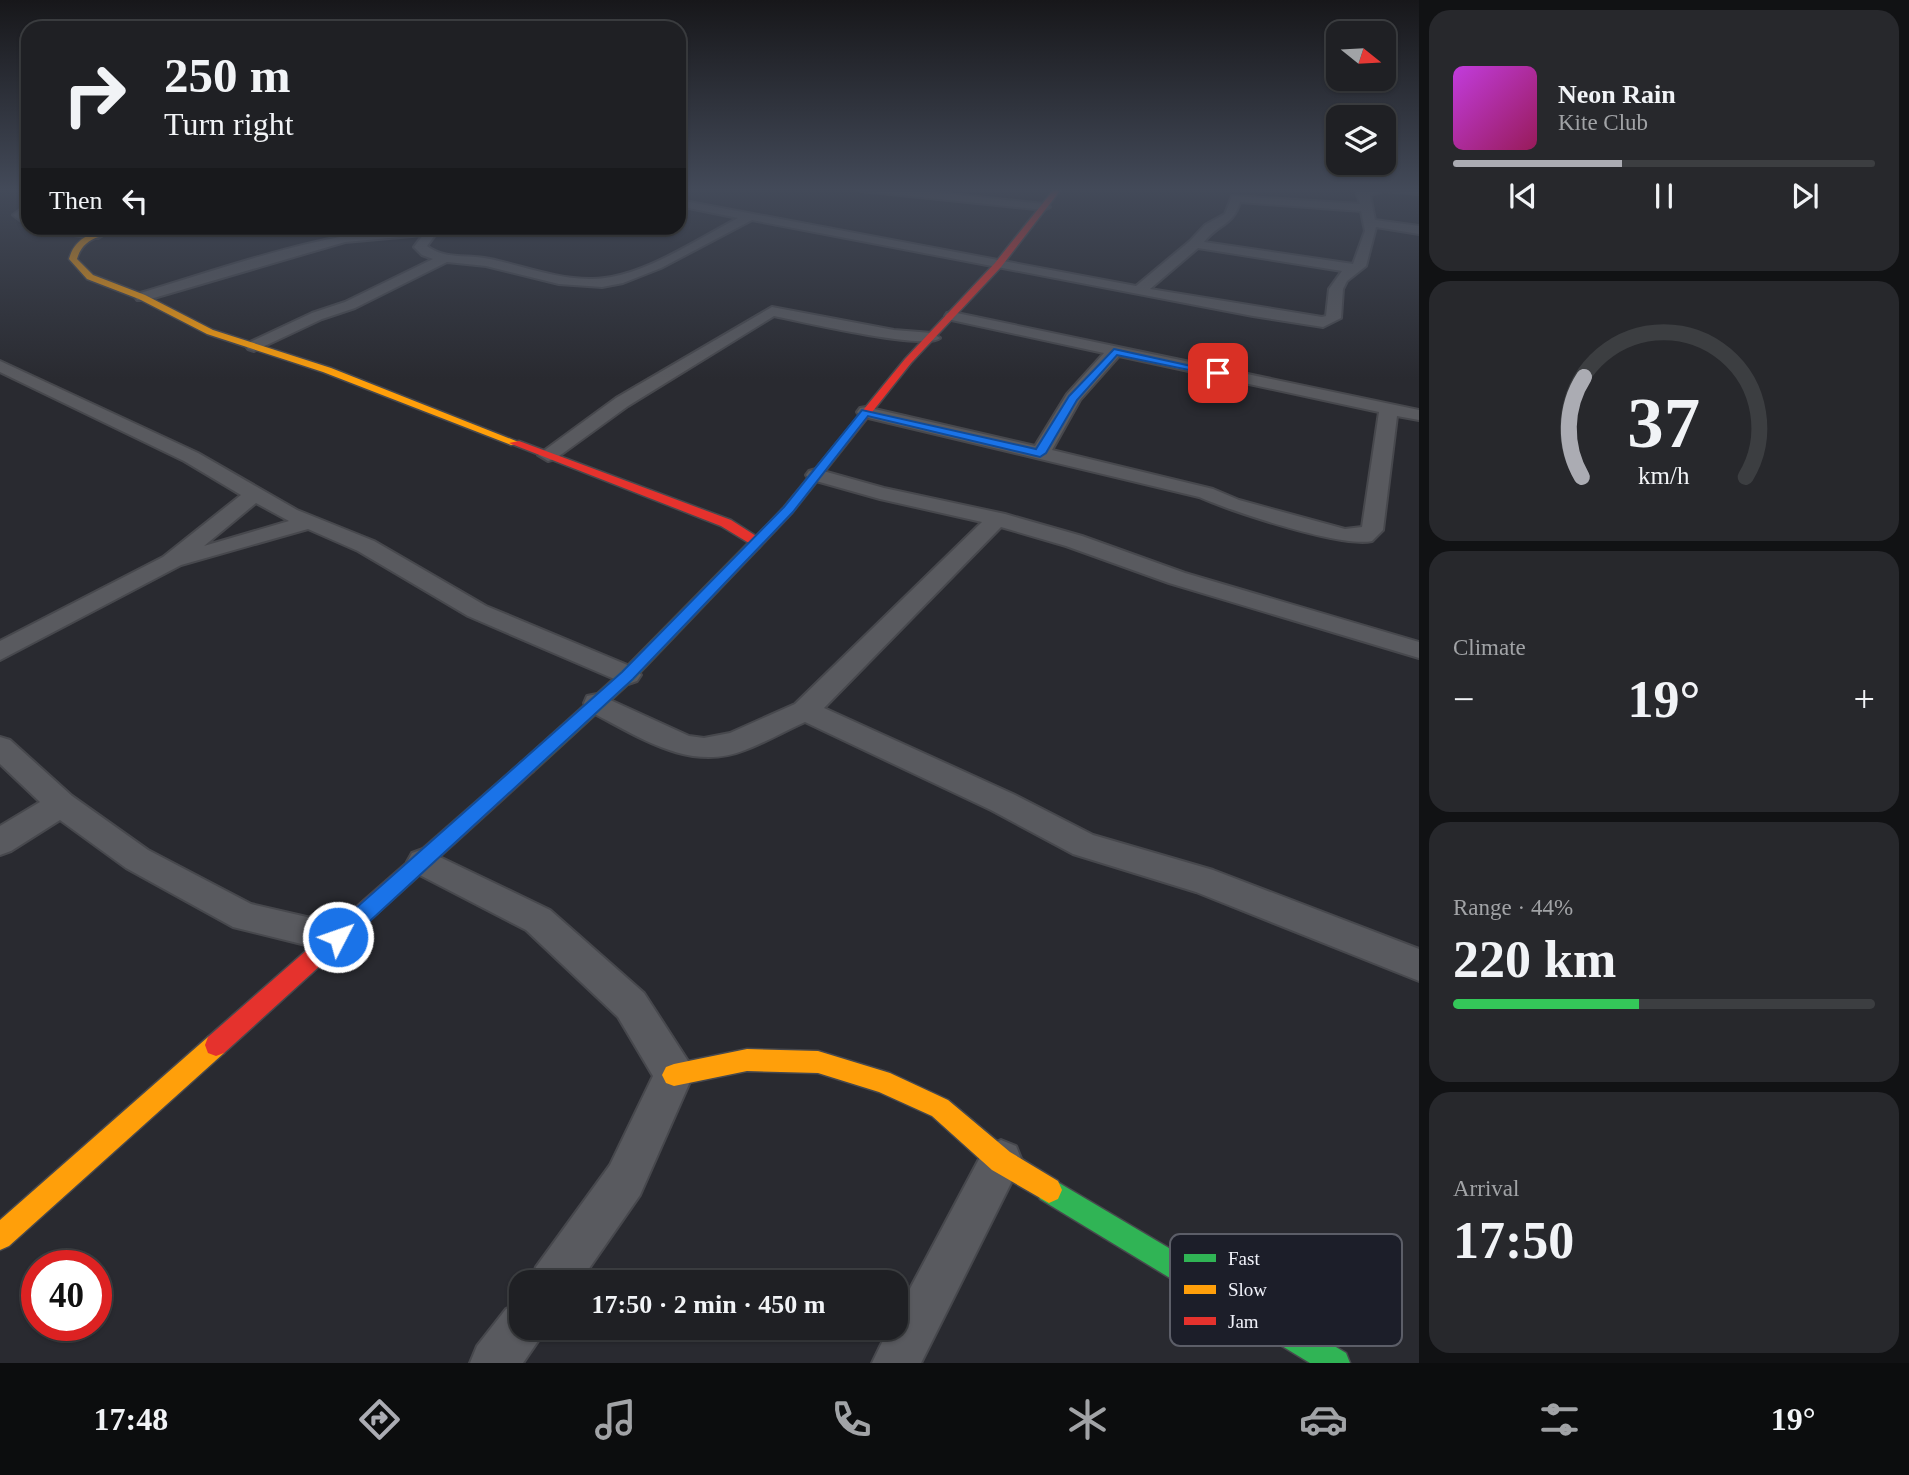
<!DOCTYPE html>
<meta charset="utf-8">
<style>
:root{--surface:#1f2024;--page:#27282c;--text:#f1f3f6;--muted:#a1a3a6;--line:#3c3e41;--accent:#abacb3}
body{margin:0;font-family:"Times New Roman",serif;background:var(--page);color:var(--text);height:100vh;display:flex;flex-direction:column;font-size:26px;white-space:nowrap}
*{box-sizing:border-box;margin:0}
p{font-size:23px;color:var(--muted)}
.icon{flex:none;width:38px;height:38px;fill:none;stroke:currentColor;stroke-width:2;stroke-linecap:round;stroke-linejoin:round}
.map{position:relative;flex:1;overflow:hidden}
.panel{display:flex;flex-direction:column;gap:10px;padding:10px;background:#111214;width:490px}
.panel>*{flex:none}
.banner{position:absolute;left:21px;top:21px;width:665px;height:214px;border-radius:21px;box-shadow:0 2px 5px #0004,0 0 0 2px var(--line);background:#1f2024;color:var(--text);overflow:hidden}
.needle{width:46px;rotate:108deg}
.buttons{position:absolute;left:1326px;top:21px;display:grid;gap:14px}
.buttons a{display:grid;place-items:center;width:70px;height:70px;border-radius:14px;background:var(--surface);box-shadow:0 2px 5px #0004,0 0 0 2px var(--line);font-size:35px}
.speed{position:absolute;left:21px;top:1250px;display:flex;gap:14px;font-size:35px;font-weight:700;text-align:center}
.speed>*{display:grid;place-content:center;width:91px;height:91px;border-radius:50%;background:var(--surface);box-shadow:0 2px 5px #0004,0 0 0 2px var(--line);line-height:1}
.speed .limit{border:10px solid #d22;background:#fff;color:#111}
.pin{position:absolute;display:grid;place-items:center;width:60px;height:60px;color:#fff;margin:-30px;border-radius:14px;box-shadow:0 4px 10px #0006}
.me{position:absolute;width:77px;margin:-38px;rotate:49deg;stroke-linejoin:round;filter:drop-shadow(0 0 5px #0008)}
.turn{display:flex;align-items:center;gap:24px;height:147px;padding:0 28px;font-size:32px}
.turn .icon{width:91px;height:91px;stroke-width:2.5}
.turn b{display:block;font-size:49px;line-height:60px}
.then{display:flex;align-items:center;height:66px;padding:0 28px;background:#0003;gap:14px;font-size:26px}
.big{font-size:52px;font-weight:800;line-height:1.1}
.panel .card{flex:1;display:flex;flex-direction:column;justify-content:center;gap:10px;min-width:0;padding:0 24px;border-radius:21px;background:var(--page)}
.panel .dial{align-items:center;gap:0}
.dial svg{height:182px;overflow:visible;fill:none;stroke:var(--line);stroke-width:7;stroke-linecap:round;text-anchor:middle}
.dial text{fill:var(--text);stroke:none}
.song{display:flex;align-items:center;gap:21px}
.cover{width:84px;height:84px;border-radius:10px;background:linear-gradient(135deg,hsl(290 70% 55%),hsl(330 70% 35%))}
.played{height:7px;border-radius:4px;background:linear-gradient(90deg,var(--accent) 40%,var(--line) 40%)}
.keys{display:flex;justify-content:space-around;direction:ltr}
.heat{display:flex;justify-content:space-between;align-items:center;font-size:38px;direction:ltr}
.charge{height:10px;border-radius:5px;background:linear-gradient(90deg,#34c759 44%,var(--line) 0)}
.trip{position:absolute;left:509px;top:1270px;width:399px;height:70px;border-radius:21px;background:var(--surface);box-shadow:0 2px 5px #0004,0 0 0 2px var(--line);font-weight:800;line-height:70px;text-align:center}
.tabs{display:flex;height:112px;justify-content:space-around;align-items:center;background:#0c0d0e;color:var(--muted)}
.tabs .icon{width:49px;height:49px}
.tabs .active{color:var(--accent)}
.tabs b{font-size:32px;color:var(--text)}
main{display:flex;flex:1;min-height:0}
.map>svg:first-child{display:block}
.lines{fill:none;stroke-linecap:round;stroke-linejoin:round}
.street-casing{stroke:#47484d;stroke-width:4}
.fast-casing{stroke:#47484d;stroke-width:3}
.slow-casing{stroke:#47484d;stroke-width:3}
.jam-casing{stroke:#47484d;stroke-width:3}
.street{fill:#595a5f;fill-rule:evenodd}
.fast{fill:#30b455;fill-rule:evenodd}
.slow{fill:#ff9f0a;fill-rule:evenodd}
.jam{fill:#e5322d;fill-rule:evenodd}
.route{fill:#1a73e8;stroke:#114b97;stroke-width:2}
.key{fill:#1c1e29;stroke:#5c5e68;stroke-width:2}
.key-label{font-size:19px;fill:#f1f2fa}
</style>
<main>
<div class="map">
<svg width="1419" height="1363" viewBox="0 0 1419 1363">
<rect width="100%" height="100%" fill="#292a30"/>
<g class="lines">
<defs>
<g id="street">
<polygon points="856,188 894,188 1044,204 1050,207 1044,210 861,191"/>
<path d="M1355,188h64v6l-35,-3 -14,4 5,25 44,6v8l-43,-7 -10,39 -19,15 -4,8 -2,29 -18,9 -70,-11 -501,-96 -91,48 -38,15 -21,4 -43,-3 -73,-18 -39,-4 -92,46 -33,11 -68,32 -6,-2 -2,-3 2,-3 64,-30 33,-11 88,-43 -11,-4 -8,-8 9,-12 -78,7 -198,58h-10l-2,-3 2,-3c95,-28 192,-66 292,-66l6,7 -8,11c18,14 42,8 63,13 33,7 66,20 100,20 48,1 106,-39 148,-61l-59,-12v-6l457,86 54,-45 15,-16 20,-11 7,-18 128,8zM1240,202l121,9 4,20 -12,33 -149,-22c15,-19 29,-16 36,-40zM1198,248l144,23 -13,18 -3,27 -4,1 -172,-28z"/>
<polygon points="28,204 28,226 13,215"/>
<path d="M44,228c17,-1 46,-4 60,6l-6,4 -48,-6z"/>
<path d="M772,307l122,23 38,3 8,5c-14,13 -141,-17 -166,-22l-146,90 -73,53 -7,2 -10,-6 78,-57z"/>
<path d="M952,312l467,98v10l-22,-4 -14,114 -11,11c-31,7 -141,-30 -173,-44l-339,-81 -3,-4 3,-4 6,-1 169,39 32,-52 37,-41 -157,-34 -2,-3 2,-3zM1119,356l260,56 -17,115 -17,2 -106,-29 -26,-11 -161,-39 28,-50z"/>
<path d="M0,361l198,92 99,57 77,31 112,65 151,63 4,6 -4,6 -9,3 -9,-3 -151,-65 -110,-65 -50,-22 -127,36 -181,95v-19l163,-84 78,-62 -57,-34 -184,-89zM256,503l33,18 -85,25z"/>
<path d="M816,469l68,19 121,26 77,22 103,37 234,69v16l-250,-75 -103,-37 -65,-19 -177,181 189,86 80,41 120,35 206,79v32l-223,-89 -123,-38 -82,-44 -186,-88c-20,9 -39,20 -60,28 -57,23 -108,-15 -158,-40l-3,-7 3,-7 10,-2 92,42 15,2 26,-5 65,-29 187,-182 -102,-23 -71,-20 -3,-4 3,-4z"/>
<polygon points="0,737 10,740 72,796 148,850 251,904 350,927 355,938 350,949 338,953 233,927 126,868 60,820 11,851 0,855 0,826 40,802 0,764"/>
<polygon points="423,849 550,910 644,993 688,1061 693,1075 640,1195 579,1283 530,1283 536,1267 610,1165 653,1076 618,1017 526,930 412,871 407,862 412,853"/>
<polygon points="1001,1140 1016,1146 1022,1161 921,1363 872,1363 889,1328 896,1328 896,1315 986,1146"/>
<polygon points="522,1302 522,1328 544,1328 538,1341 523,1363 470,1363 477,1346 506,1309"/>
</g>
<g id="fast">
<polygon points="754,541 761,545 759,548 634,679 533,772 521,772 518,767 521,762 622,671 749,542"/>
<polygon points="1049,1177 1346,1353 1350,1363 1310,1363 1040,1199 1036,1190 1040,1181"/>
</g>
<g id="slow">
<path d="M113,228h13c-19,9 -42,6 -49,31l16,16 52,20 68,35 118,38 190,75 -10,2 -188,-73 -116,-38 -68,-35 -52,-20 -18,-20c6,-22 24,-27 44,-31z"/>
<polygon points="216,1034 224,1037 227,1045 224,1053 9,1246 0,1250 0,1220 208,1037"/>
<polygon points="747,1049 818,1051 890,1073 948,1100 1010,1152 1058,1181 1062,1190 1058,1199 1049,1203 992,1170 932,1116 879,1092 818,1073 747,1071 674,1086 666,1083 662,1075 666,1067 674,1064"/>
</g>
<g id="jam">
<polygon points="1055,188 1062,188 1001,267 911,363 792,513 759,548 749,548 749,543 721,526 509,443 519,441 731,520 756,536 784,507 905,359 995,263"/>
<polygon points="527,760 533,762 536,767 533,772 224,1053 216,1056 208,1053 205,1045 208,1037 521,762"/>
</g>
</defs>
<use href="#street" class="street-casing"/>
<use href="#fast" class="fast-casing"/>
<use href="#slow" class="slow-casing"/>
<use href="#jam" class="jam-casing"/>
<use href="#street" class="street"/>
<use href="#fast" class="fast"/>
<use href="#slow" class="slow"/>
<use href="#jam" class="jam"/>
</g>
<linearGradient id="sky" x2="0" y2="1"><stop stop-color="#17171a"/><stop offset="0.5" stop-color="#434a59"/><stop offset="1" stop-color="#434a59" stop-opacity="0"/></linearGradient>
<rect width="1419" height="379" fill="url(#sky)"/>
<polygon class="route" points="1114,349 1223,373 1218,376 1117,355 1077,400 1046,453 1040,457 868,416 793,512 633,679 345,944 338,947 330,944 327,937 330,931 622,672 784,507 862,410 1036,449 1069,396"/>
<rect x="1170" y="1234" width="232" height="112" rx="10" class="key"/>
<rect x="1184" y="1254" width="32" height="8" fill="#30b455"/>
<rect x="1184" y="1285" width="32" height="9" fill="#ff9f0a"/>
<rect x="1184" y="1317" width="32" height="8" fill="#e5322d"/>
<g class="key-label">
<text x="1228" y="1265">Fast</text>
<text x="1228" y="1296">Slow</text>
<text x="1228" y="1328">Jam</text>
</g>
</svg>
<div class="buttons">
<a><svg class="needle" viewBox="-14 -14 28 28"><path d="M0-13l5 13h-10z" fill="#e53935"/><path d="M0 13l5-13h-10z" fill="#a1a3a6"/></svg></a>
<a><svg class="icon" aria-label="layers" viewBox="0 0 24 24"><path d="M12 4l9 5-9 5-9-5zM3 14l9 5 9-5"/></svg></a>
</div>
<div class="speed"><div class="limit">40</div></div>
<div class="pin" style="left:1218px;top:373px;background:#d93025"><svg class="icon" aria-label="arrive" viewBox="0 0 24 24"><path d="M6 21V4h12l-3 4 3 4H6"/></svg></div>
<svg class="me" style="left:338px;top:937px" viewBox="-20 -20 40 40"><circle r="17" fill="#1a73e8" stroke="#fff" stroke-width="3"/><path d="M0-11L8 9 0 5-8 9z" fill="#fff"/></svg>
<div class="trip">17:50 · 2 min · 450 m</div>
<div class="banner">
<div class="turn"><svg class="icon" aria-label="right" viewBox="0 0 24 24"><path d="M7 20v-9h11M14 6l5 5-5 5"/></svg><div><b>250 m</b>Turn right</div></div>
<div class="then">Then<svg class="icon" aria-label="left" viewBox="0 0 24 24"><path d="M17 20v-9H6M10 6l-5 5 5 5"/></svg></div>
</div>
</div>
<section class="panel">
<div class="card">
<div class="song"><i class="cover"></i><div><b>Neon Rain</b><p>Kite Club</p></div></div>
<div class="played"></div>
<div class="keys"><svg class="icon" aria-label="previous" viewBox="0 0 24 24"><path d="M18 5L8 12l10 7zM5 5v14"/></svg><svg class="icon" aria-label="pause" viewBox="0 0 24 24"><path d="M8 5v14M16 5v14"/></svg><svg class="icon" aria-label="next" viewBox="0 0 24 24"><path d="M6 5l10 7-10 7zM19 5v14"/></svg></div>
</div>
<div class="card dial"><svg viewBox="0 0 100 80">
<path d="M14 69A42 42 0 1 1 86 69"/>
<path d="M14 69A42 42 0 0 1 15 25" stroke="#abacb3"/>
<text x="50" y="56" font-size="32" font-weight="700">37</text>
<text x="50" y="72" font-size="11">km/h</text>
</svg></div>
<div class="card"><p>Climate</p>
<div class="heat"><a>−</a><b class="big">19°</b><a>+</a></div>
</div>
<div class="card"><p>Range · 44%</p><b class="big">220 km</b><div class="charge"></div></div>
<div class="card"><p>Arrival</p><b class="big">17:50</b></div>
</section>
</main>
<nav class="tabs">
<b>17:48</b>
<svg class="icon active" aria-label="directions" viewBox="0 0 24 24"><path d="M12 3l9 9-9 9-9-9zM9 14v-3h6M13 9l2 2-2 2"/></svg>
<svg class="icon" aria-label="music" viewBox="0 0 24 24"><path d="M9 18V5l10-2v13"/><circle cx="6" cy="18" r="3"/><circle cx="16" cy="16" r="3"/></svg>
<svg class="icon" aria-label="phone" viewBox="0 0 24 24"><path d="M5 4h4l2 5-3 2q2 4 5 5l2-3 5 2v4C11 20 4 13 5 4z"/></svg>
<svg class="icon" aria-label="climate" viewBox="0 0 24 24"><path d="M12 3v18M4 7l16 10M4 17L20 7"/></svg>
<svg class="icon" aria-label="car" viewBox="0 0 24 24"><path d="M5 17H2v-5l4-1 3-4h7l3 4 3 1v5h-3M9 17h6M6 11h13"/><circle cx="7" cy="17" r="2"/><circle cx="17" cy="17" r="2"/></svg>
<svg class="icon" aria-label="filters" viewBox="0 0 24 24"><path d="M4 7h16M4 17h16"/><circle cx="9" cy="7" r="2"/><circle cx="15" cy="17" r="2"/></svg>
<b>19°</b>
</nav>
